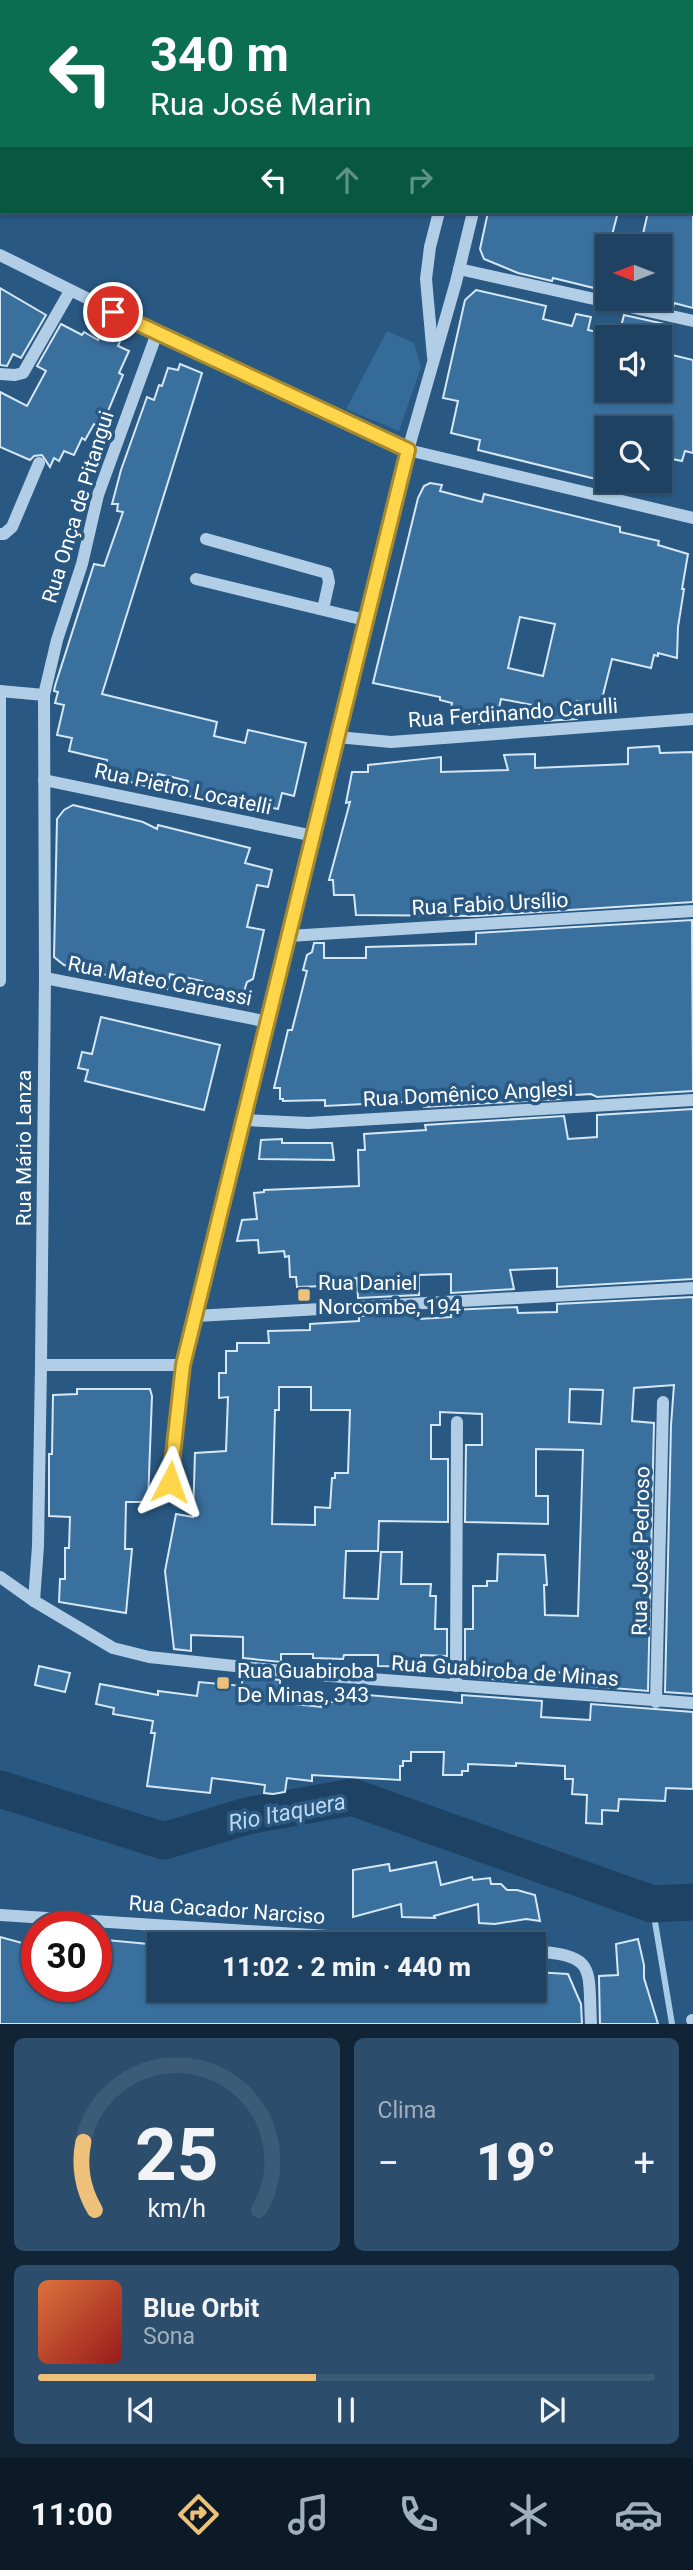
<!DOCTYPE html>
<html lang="pt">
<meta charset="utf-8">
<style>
:root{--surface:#1f4262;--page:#2c4d6b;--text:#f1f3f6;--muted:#a1b0be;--line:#3c5b77;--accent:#edc179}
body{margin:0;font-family:Roboto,sans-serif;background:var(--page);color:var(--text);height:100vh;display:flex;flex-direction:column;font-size:26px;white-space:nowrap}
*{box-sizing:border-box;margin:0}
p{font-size:23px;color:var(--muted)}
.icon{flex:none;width:38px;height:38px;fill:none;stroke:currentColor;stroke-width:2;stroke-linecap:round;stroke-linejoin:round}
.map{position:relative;height:2024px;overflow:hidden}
.details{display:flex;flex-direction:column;gap:14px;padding:14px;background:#112436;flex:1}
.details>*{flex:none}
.top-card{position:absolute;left:0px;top:0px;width:693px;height:214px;box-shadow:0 2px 5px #0004,0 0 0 2px var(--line);background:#0b6e4f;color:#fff;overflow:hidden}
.needle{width:46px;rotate:270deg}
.fabs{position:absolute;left:595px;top:234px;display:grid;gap:14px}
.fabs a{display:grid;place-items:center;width:77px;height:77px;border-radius:0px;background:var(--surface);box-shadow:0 2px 5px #0004,0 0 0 2px var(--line);font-size:35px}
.speed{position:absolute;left:21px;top:1911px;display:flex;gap:14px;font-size:35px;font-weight:700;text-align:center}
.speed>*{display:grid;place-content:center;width:91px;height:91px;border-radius:50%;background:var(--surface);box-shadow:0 2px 5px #0004,0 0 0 2px var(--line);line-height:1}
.speed .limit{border:10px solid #d22;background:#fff;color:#111}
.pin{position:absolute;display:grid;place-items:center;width:60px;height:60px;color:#fff;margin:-30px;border:4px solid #fff;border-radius:50%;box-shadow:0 2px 7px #0007}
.me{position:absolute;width:77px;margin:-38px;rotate:4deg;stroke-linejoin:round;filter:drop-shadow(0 0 5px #0008)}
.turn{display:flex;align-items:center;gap:24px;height:147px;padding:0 35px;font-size:32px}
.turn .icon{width:91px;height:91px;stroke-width:2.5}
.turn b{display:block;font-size:49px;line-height:60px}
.lanes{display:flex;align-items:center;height:66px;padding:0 35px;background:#0003;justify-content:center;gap:35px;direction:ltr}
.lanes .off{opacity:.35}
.big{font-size:52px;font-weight:800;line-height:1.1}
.details .widget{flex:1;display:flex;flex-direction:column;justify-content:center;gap:10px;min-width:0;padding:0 24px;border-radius:10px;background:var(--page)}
.details .dial{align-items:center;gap:0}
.dial svg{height:182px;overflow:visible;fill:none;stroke:var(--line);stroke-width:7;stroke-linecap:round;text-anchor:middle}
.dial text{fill:var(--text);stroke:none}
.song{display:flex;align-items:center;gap:21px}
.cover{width:84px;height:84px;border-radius:10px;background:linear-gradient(135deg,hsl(20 70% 55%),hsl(0 70% 35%))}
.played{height:7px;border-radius:4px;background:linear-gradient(90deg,var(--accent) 45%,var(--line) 45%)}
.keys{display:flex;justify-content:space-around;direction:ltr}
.heat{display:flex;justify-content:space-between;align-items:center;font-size:38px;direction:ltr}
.details .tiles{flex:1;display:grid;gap:14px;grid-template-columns:1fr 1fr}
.widget:last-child{grid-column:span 2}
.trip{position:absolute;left:147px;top:1932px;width:399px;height:70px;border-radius:0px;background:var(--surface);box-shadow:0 2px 5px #0004,0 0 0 2px var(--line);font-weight:800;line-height:70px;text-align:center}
.tabs{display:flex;height:112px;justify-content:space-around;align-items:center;background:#0c1a27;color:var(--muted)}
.tabs .icon{width:49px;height:49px}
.tabs .active{color:var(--accent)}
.tabs b{font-size:32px;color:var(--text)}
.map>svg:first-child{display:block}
.green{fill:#346b99}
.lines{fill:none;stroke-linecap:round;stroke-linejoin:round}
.stream{stroke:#a7cae6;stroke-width:6}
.river{stroke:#1d4263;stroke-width:37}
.building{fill:#3a709e;stroke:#d5e7f5;stroke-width:2;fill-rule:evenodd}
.minor{stroke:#b2cee6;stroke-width:12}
.route-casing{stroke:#a68a30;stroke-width:18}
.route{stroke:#ffd54a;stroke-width:12}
.poi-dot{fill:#edc179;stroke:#295882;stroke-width:2.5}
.labels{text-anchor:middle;stroke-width:7;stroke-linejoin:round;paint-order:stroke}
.street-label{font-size:21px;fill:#fff;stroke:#295882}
.poi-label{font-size:21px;fill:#fff;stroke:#295882;text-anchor:start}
.water-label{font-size:23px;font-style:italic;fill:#bdd8ee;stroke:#295882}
</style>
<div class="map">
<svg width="693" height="2024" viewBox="0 0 693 2024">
<rect width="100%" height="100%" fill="#295882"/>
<polygon class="green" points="387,331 414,343 421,367 399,431 346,409"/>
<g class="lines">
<polyline class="stream" points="652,1904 672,2024"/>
<polyline class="river" points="0,1789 164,1841 247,1816 352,1797 652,1904 693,1902"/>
</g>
<g class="building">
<polygon points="488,212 618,212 598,289 553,278 552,281 518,273 484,259 480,249"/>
<polygon points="648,212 693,212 693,308 674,303 673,308 635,299 660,299 660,247 640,247"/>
<polygon points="0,288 46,315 21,358 13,354 7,366 0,365"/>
<polygon points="476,290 546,306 543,319 572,326 576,314 591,317 588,330 607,334 607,368 603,387 607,387 607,390 660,390 660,352 693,360 693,453 685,451 682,461 667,458 669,451 660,449 660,429 607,429 607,466 604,465 600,480 478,450 480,440 451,433 458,401 443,398 465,300"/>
<polygon points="624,315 669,325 666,338 618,338"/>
<polygon points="61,324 82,335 84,332 98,340 103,329 121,339 118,346 129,351 119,373 123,375 101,428 94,424 85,440 82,438 74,455 64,451 59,461 54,458 50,467 42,455 34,456 30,460 0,447 0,392 27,406 46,371 37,366"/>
<polygon points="180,364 202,373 102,694 217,722 214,736 245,743 248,730 306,743 294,796 282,793 278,809 264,806 262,813 185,795 188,781 172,777 158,774 153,788 104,775 107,760 69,751 72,738 57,735 64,705 55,703 58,692 54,691 55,686 94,564 104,566 123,512 117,511 118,504 112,504 121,470 147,397 154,400 159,385 162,386 168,368 178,370"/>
<path d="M430,483l12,2 -2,6 42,11 2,-8 136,33v5l39,9 -1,4 30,9 -6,35h2l-6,38 -1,31 -19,-5v3l-4,-1 -3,13 -39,-9 -12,48 -23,-6v18l-32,2 3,-13 -47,-9 -5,24 -32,2v-13l-13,-3 1,-6 -12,-3v-3l-67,-14 45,-185 6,-12zM520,617l35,7 -12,52 -35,-8z"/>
<polygon points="659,746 660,753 693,752 693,902 476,916 356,915 354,895 334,895 333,880 329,880 350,802 346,803 352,772 368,772 368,765 441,757 441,772 508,770 504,755 535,754 535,768 628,764 628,748"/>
<polygon points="73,805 143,822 157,829 158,825 250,848 245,863 272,870 268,887 257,885 247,927 264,930 253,979 247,982 240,1004 199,996 202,981 170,974 167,989 64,965 54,957 57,819 64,810"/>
<polygon points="692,920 693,1091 597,1097 591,1094 560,1096 561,1099 424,1107 424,1101 325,1106 325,1100 283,1101 283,1099 280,1099 280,1088 274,1088 288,1030 292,1030 307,971 303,970 307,955 312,952 314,943 324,943 324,958 366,958 366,947 476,944 476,933"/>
<polygon points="101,1017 220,1045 204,1110 85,1081 88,1070 78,1068 82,1052 92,1054"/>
<polygon points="693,1109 693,1279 557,1287 557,1268 510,1270 514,1289 451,1293 451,1274 419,1275 419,1295 358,1298 357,1278 325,1280 325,1286 297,1287 296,1277 290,1277 289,1256 285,1257 284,1251 259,1253 258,1240 237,1241 242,1220 257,1219 254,1193 264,1192 264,1190 359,1186 358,1150 365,1150 364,1134 426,1130 425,1125 564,1116 568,1139 597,1137 597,1115"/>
<polygon points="282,1139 282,1143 332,1143 334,1160 259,1159 261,1140"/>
<path d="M693,1297v397l-28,-2 6,-267 3,-40 -40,3 -2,33 22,2 -6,268 -71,-6v-12l-35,-1v11l-77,-6v-48h8v-43h14v-5h10l1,-27 47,1 2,30h-3l1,30 33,1 5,-166 -47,-1v47h12v28l-83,-2 1,-77h16v-31l-42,-2v13h-9v34h17v63l-69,-1 -1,30h-32l-2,47 34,1 3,-47h21l-1,32h30l-1,12h6l-1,33h12v27l-26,-1v12l-43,-1v-11h-34l-1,4 -30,-1v-4h-32v8l-38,-4v-21l-52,-2v16l-17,-2 -9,-78 11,-57 17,3 2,-64 31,-2 2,-54 -9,1v-25h7v-22h11v-8h32l-1,-12 42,-1v-6l49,-3v-5l60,-4v7l32,-2v-7l66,-3 1,6 39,-1v-8zM279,1387h32v23h39l-2,63h-13v5h-3l-2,30 -15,-1v18l-43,-1 3,-114h4zM570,1389l33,1 -2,34 -32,-2z"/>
<polygon points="77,1389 150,1389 152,1396 148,1502 126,1502 125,1549 132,1549 126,1613 59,1602 60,1579 65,1579 65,1548 69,1548 70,1517 49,1516 49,1454 52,1454 53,1395 77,1394"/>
<polygon points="39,1666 70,1673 65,1692 35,1685"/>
<polygon points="242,1676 280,1680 280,1688 285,1689 285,1703 321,1707 321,1701 343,1703 344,1693 462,1703 462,1695 542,1701 541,1717 590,1720 591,1704 693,1712 693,1789 666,1788 665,1801 619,1799 618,1811 602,1810 602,1824 586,1823 587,1795 572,1794 573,1779 565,1779 565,1766 516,1763 516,1766 468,1764 468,1771 462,1771 462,1775 443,1775 444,1752 411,1752 411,1761 403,1761 403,1766 400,1766 400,1780 312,1775 312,1781 287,1778 285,1792 273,1794 264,1793 265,1785 212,1778 210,1793 147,1786 155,1733 151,1733 153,1721 113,1714 114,1708 96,1704 100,1684 158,1695 158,1691 197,1696 199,1682 242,1686"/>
<polygon points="436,1862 441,1885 472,1877 473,1880 490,1878 491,1884 501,1884 507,1890 517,1890 535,1895 540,1921 526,1919 495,1924 479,1923 478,1904 434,1916 435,1918 402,1917 401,1904 353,1917 353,1870 389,1864 390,1871"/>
<polygon points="0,1937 37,1947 37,1986 96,1986 96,1939 159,1945 159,1990 534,1990 535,1972 568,1974 581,2004 582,2024 0,2024"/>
<polygon points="638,1939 644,1965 644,1978 658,2024 600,2024 599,1976 618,1975 616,1944"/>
</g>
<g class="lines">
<g class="minor">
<polyline points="497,2 498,0"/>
<polyline points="529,2 529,0"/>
<polyline points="543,2 546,0"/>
<polyline points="691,131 693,132"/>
<polyline points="0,255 157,333 408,450 693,518"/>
<polyline points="459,269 693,321"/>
<polyline points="433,357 426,279 430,247 439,212"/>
<polyline points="0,374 15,375 23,373 70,291"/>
<polyline points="0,534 4,534 12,527 39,463"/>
<polyline points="206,539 327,573 329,582 323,609"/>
<polyline points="196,579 365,620"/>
<polyline points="0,691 44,695"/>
<polyline points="337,737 391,742 693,719"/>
<polyline points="44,780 314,836"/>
<polyline points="289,936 693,911"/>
<polyline points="45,978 269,1022"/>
<polyline points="0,981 0,691"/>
<polyline points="244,1120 308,1123 693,1100"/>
<polyline points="196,1316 693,1288"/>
<polyline points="41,1365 183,1365"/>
<polyline points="170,1481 183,1365 408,450 456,282 473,212"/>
<polyline points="0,1577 34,1601 113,1648 149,1657 330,1676 693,1703"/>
<polyline points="34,1601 38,1546 41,1365 45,978 44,695 57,640 82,564 98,495 157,333"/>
<polyline points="456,1686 457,1422"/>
<polyline points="656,1702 663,1402"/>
<polyline points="0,1915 452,1944"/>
<path d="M534,1951c63,5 54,16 57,73"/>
<polyline points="692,2020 693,2020"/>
</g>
</g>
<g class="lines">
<defs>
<polyline id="route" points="113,312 408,450 183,1365 170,1482"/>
</defs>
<use href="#route" class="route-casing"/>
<use href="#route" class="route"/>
</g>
<g class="poi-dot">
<rect x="297" y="1288" width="14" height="14" rx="3.5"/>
<rect x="216" y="1676" width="14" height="14" rx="3.5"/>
</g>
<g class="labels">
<g class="street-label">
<text transform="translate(78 507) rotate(-73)" y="7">Rua Onça de Pitangui</text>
<text transform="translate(513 713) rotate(-4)" y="7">Rua Ferdinando Carulli</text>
<text transform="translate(183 789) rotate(12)" y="7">Rua Pietro Locatelli</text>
<text transform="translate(490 904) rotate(-3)" y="7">Rua Fabio Ursílio</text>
<text transform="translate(160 981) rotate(11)" y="7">Rua Mateo Carcassi</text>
<text transform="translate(468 1094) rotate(-3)" y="7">Rua Domênico Anglesi</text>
<text transform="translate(24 1148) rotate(-90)" y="7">Rua Mário Lanza</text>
<text transform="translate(641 1551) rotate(-89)" y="7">Rua José Pedroso</text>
<text transform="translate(505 1671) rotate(4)" y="7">Rua Guabiroba de Minas</text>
<text transform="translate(227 1910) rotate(4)" y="7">Rua Cacador Narciso</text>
</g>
<g class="poi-label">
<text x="318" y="1290">Rua Daniel<tspan x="318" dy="24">Norcombe, 194</tspan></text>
<text x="237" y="1678">Rua Guabiroba<tspan x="237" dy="24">De Minas, 343</tspan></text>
</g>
<g class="water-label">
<text transform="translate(287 1812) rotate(-11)" y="8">Rio Itaquera</text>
</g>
</g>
</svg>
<div class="fabs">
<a><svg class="needle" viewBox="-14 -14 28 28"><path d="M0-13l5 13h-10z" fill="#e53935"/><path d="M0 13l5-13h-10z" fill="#a1b0be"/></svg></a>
<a><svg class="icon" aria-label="sound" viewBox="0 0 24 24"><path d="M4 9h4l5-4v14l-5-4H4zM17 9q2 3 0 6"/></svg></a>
<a><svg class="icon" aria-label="search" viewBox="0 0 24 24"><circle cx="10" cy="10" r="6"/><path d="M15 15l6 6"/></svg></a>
</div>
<div class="speed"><div class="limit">30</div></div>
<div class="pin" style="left:113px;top:312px;background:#d93025"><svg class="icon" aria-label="arrive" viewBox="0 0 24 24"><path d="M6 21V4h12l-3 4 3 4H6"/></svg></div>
<svg class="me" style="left:170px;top:1482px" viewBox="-20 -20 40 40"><path d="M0-17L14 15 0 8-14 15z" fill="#ffd54a" stroke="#fff" stroke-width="4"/></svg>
<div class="trip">11:02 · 2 min · 440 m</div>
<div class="top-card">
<div class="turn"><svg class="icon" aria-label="left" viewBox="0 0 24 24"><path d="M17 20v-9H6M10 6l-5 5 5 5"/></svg><div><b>340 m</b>Rua José Marin</div></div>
<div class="lanes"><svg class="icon" aria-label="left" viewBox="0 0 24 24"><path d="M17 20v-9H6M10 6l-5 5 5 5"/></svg><svg class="icon off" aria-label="ahead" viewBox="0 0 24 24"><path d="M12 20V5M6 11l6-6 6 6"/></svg><svg class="icon off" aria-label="right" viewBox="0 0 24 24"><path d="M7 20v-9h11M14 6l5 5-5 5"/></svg></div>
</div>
</div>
<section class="details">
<div class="tiles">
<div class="widget dial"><svg viewBox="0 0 100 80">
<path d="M14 69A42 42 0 1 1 86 69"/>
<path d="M14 69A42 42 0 0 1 9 39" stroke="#edc179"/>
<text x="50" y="56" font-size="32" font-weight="700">25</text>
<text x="50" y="72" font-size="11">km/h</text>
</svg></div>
<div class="widget"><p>Clima</p>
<div class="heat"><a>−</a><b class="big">19°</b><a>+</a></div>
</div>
<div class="widget">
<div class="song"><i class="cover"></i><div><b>Blue Orbit</b><p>Sona</p></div></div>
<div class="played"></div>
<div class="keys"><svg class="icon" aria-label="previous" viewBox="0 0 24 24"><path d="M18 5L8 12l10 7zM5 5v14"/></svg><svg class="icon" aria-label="pause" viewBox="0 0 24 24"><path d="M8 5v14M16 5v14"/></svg><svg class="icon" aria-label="next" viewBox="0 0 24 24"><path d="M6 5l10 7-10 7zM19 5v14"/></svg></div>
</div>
</div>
</section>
<nav class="tabs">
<b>11:00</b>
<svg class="icon active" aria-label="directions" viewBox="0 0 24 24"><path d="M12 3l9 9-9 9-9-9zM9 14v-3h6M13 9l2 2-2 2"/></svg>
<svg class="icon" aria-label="music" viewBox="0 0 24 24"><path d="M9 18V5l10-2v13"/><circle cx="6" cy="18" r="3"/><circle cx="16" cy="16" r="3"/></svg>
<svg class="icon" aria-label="phone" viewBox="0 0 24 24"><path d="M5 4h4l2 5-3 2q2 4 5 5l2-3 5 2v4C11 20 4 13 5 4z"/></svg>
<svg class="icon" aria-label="climate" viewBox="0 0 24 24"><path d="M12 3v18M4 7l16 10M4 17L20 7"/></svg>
<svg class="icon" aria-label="car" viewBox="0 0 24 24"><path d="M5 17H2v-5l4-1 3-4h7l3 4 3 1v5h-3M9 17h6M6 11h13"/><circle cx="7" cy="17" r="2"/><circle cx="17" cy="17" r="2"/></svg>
</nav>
